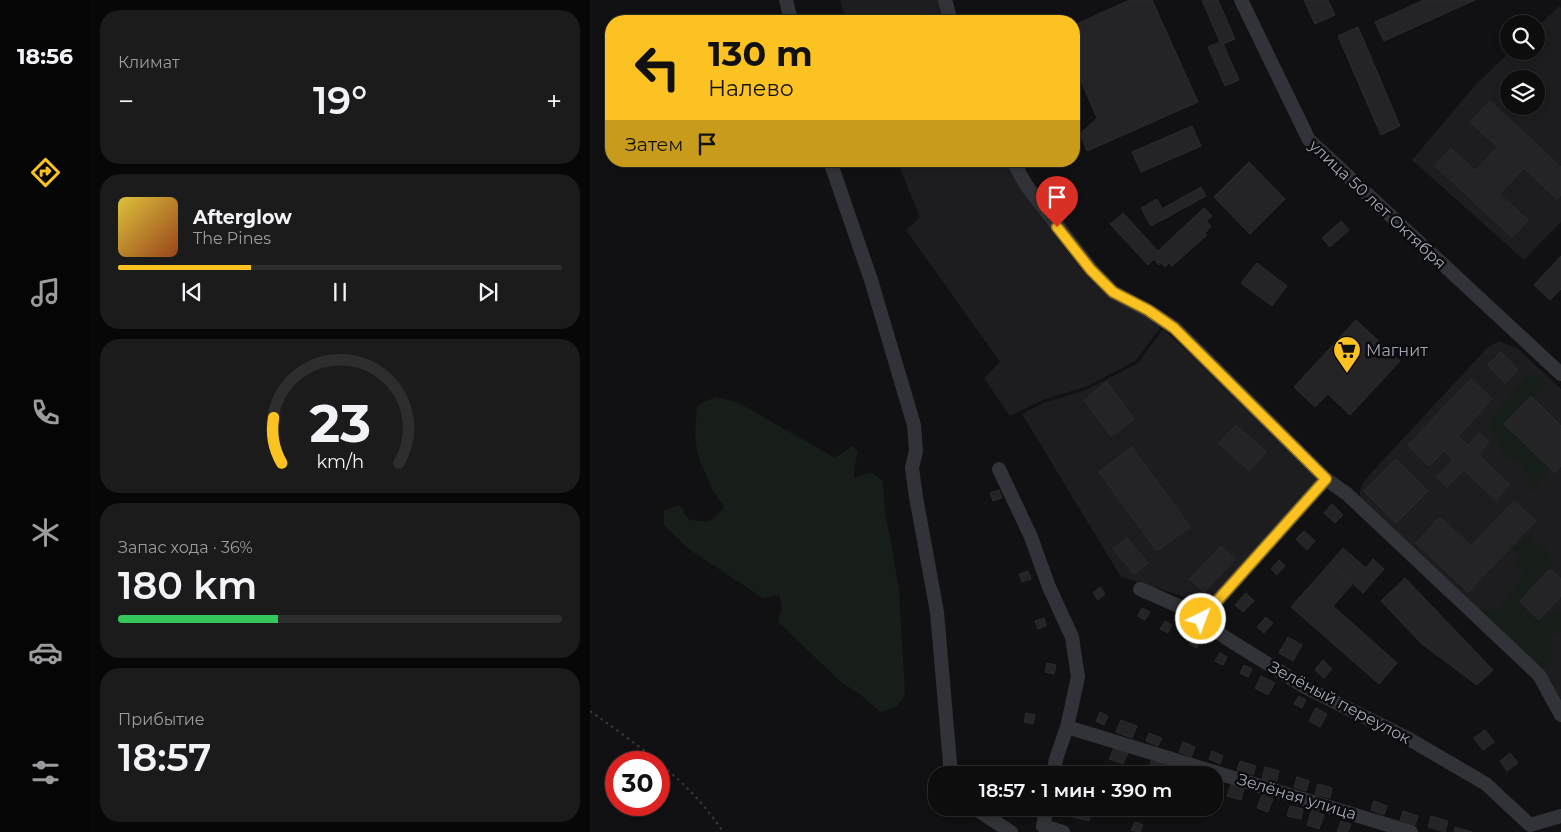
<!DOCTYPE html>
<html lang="ru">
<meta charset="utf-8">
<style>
:root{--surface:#0d0d0e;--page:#1b1b1c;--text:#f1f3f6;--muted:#9a9c9e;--line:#2d2d2e;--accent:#fbc221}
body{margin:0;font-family:Montserrat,sans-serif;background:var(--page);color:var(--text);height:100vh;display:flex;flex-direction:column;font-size:19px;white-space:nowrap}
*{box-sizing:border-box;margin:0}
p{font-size:16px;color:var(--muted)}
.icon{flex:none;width:28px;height:28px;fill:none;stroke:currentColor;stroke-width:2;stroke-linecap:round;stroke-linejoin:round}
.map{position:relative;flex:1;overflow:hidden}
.side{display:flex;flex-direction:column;gap:10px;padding:10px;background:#070708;width:500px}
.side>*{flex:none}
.hud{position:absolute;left:15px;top:15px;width:475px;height:152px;border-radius:20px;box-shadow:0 2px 8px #0003,0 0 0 1px var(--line);background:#fbc221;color:#111;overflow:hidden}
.tools{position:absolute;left:910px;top:15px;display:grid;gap:10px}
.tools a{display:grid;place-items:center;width:45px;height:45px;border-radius:50%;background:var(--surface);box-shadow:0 2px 8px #0003,0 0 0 1px var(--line);font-size:25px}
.speed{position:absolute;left:15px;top:751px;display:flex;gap:10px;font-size:25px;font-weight:700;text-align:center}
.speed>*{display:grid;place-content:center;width:65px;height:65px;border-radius:50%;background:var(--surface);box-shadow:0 2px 8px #0003,0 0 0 1px var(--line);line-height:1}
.speed .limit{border:8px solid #d22;background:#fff;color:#111}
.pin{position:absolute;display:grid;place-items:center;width:42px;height:42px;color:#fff;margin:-51px -21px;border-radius:50% 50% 50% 0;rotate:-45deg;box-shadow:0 0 5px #0007}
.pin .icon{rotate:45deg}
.me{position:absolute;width:55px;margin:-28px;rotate:42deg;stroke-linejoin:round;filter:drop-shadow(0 0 4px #0008)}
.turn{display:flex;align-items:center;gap:18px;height:105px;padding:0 20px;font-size:22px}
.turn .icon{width:65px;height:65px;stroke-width:2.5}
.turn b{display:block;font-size:35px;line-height:42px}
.then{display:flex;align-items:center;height:48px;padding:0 20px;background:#0003;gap:10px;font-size:19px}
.big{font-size:38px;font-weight:600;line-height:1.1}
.side .tile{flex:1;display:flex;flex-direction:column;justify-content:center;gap:8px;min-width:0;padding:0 18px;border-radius:20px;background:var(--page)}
.side .dial{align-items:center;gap:0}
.dial svg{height:130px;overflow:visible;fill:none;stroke:var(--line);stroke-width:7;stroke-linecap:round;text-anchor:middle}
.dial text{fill:var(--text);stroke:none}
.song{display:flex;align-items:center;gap:15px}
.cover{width:60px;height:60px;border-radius:8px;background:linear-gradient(135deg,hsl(50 70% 55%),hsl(20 70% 35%))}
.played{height:5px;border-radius:2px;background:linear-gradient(90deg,var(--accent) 30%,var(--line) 30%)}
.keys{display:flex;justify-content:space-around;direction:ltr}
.heat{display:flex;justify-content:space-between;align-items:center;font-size:28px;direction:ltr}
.charge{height:8px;border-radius:4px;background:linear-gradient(90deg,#34c759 36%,var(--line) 0)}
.trip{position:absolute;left:338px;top:766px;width:295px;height:50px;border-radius:20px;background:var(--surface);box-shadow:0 2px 8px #0003,0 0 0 1px var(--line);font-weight:600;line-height:50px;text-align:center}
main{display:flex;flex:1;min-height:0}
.tab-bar{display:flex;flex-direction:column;width:90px;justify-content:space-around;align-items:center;background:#050506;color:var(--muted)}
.tab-bar .icon{width:35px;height:35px}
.tab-bar .active{color:var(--accent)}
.tab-bar b{font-size:22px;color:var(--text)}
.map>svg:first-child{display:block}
.built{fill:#1d1d20;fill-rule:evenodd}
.green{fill:#171e19}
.building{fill:#242427;stroke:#2b2b2f}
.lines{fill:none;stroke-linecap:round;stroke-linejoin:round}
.path{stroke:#383a3f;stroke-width:2;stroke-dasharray:2.5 4;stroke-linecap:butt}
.minor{stroke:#323338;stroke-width:14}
.route-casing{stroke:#a37e15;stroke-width:12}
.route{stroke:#fbc221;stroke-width:9}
.labels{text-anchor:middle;stroke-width:5;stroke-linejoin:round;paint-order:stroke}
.street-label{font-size:16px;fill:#a2a6b4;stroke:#0c0c0e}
.poi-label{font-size:16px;fill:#a2a6b4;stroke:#0c0c0e;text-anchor:start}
</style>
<main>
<nav class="tab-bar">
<b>18:56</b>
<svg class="icon active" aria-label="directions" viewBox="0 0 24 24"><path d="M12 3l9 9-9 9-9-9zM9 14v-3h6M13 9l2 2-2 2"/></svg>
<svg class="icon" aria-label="music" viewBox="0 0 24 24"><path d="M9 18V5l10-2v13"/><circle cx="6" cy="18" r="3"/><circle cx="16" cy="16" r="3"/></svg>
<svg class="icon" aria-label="phone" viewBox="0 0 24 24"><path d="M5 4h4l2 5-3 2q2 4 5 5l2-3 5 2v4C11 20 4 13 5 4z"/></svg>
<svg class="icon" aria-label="climate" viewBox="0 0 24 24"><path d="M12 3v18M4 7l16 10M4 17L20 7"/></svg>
<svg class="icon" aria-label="car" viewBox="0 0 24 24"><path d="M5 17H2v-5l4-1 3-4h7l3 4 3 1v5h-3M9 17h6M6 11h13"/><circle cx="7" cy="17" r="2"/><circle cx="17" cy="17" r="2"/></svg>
<svg class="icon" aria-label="filters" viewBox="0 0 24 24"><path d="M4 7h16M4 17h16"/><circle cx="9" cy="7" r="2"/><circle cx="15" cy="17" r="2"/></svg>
</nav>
<section class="side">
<div class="tile"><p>Климат</p>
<div class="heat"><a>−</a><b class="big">19°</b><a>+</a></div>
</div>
<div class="tile">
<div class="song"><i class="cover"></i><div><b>Afterglow</b><p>The Pines</p></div></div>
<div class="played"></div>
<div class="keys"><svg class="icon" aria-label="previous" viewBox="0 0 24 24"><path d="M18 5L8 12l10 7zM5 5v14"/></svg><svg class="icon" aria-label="pause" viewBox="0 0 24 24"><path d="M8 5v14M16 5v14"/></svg><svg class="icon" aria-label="next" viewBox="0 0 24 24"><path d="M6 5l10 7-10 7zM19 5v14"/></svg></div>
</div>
<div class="tile dial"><svg viewBox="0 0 100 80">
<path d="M14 69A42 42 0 1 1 86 69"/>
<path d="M14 69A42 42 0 0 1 9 41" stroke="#fbc221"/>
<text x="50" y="56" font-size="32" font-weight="700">23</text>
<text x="50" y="72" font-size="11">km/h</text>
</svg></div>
<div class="tile"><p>Запас хода · 36%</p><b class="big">180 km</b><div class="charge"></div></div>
<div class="tile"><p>Прибытие</p><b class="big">18:57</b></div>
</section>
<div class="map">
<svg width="971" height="832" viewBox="0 0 971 832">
<rect width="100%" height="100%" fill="#111113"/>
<g class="built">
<polygon points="250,0 348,0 355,21 256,21"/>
<path d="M969,6l2,2v214l-37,38 -112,-100 64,-76 35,-33h25v-23zM919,79h27v27h-27z"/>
<polygon points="307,161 416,161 427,182 513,289 572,326 545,361 498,386 453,400 420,416 394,378 410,362 316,230 330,217"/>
<polygon points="573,329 624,375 730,480 617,604 531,577 432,414 454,403 498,389 548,363"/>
<polygon points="909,341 928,349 971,389 971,707 772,502 770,496 770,490 774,481 781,473 898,347"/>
</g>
<g class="green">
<path d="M946,373l10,10 -1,3 -6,9 -9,1 -27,28 45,44v5l-15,17h-5l1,-14 -7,-10 -7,-6 -14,-3c4,-15 -15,-22 -11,-36 2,-6 37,-46 42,-47 1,-1 3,-1 4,-1z"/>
<path d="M125,397l22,5 98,56 17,-12 6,6 -4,16v11l16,-7 13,9 2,32 6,29 8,48 6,104c-6,13 -10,14 -24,18l-24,-20 -15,-9 -64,-61 4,-14 -3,-13 -16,3 -73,-48 -26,-25v-15l16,-5 8,14c20,4 24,5 36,-13l-10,-13 -15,-34 -4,-21 2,-32z"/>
<path d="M943,534v9c15,-1 17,10 19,22l-34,37 21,19c7,-6 12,-14 22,-8v18l-10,6 -1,4 3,12 -2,10 -9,5 -62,-58 2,-5 7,6 7,1 26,-32 2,-8 -6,-3 -3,-6 4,-9 -3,-2h-5l18,-17z"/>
</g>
<g class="building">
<polygon points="540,0 562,0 608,102 497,151 490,134 507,118 484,65 484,25"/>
<polygon points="612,0 628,0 645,39 633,44 649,80 635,86 618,47 630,42"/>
<polygon points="714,0 738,0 745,15 725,24"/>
<polygon points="834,0 885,0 794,41 785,22"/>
<polygon points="768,27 810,126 791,135 748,36"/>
<polygon points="900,101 971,167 971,195 967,199 934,168 909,194 938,220 922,237 845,166 861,148 885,171 908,147 880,122"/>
<polygon points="602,126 611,146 551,172 542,152"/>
<polygon points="659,162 695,199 660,234 624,197"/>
<polygon points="611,187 616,196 561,226 551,208 567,199 572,209"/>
<polygon points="614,208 622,216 616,221 621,226 615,233 617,235 582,266 579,263 575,267 571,263 569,265 564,259 558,265 520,224 533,213 568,251"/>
<polygon points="751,221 759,230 740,247 732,238"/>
<polygon points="971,256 971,289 960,300 944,285"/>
<polygon points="667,263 697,286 682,306 651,283"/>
<polygon points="766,320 810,361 760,415 738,394 725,407 704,387"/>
<polygon points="911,352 928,370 915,383 898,365"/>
<polygon points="881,379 902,399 868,436 878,445 889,433 899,442 888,454 920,485 906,500 874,470 857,487 847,477 863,460 854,451 839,466 818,445"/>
<polygon points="517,382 544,419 521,436 494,400"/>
<polygon points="941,396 971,426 971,466 965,473 914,424"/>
<polygon points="646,425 676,452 659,471 629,443"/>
<polygon points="542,447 600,527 567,551 509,472"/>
<polygon points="806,459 838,491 806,523 774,491"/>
<polygon points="409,490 412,498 403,501 400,493"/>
<polygon points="924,501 946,521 878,592 826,543 850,517 881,546"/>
<polygon points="742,504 753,515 745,523 734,513"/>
<polygon points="714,531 725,541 717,550 706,539"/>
<polygon points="537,538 558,563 544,574 523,549"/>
<polygon points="631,546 645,559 614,592 600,579"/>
<polygon points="753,548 776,568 783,559 794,569 773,593 740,563"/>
<polygon points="689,560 695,566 687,575 681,569"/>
<polygon points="740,563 763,583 743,606 807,663 789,684 701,607"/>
<polygon points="960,569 971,579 971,596 949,620 930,601"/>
<polygon points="438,571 441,579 432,582 429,574"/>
<polygon points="815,578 903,670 887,685 832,644 791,601"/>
<polygon points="510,587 515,594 508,600 503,593"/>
<polygon points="656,593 664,601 653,612 645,605"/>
<polygon points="552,608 560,612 555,620 548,616"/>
<polygon points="676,617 683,623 674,633 667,627"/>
<polygon points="454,618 456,626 448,629 445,621"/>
<polygon points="575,621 582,625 578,633 570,629"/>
<polygon points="604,636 611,640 607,648 599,644"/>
<polygon points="698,637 712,645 703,661 689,653"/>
<polygon points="630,653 637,657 633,665 625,661"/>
<polygon points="733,660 742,669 734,678 725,670"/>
<polygon points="457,663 466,665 464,674 455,672"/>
<polygon points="654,665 662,669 658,677 650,673"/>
<polygon points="671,676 685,683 678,695 665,688"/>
<polygon points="709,696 716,700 712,708 704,704"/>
<polygon points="726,708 737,714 730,727 719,721"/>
<polygon points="510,712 518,716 514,725 506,721"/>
<polygon points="436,713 445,715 443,724 434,722"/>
<polygon points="531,720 547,726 542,738 526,732"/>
<polygon points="895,730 904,742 893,750 884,738"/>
<polygon points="559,733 572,738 568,746 556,741"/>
<polygon points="593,742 605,747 601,757 589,752"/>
<polygon points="524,748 538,753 533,764 519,759"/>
<polygon points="622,751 633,756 630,764 619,759"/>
<polygon points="920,753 928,763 917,771 910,761"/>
<polygon points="562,758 576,762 573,775 558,771"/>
<polygon points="650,761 666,766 663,775 647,770"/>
<polygon points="449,766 458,768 457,775 447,775"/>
<polygon points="588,766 599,770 598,775 585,775"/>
<polygon points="675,767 689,771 686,782 672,779"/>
<polygon points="624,777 631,779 628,789 624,787"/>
<polygon points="707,777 719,781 716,791 704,787"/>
<polygon points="728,784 742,788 740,798 725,794"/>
<polygon points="641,785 654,789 651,800 637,796"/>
<polygon points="672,795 683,799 678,812 667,808"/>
<polygon points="784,801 797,806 794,815 781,810"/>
<polygon points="700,806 713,809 711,819 697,816"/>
<polygon points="485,808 503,808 499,821 483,817"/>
<polygon points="722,810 734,815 729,829 717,825"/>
<polygon points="813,811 828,816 825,825 810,820"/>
<polygon points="841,816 858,821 855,832 838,827"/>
<polygon points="751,821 761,824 758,832 747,832"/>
<polygon points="545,822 553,825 550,832 541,830"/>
<polygon points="865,827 882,832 864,832"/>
</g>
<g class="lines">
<path class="path" d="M0,711c49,35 100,70 133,121"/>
<g class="minor">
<polyline points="196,0 201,21"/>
<polyline points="355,0 361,21"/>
<polyline points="651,0 719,140 971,374"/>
<polyline points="240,161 281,280 324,425 326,451 322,468 326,497 347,612 361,775"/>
<polyline points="423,161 436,185 501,269 523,292 557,310 585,328 736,479 757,494 949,675 971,715"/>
<polyline points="409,469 441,537 459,587 482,637 488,677 477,727 466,759 463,775"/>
<polyline points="736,479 611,619 636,638 715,687 819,739 896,784 940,825 971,816"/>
<polyline points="550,589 593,608 611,619"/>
<polyline points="477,727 821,832"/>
<polyline points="384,808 421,832"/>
<polyline points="453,826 473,832"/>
<polyline points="453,826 457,808"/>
</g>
</g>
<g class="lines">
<defs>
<polyline id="route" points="467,227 501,270 523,292 558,310 584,328 736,479 611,619"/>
</defs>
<use href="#route" class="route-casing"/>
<use href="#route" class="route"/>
</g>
<defs>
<symbol id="supermarket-pin" viewBox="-11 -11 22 30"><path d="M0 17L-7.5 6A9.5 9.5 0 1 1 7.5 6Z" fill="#fbc221" stroke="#0c0c0e"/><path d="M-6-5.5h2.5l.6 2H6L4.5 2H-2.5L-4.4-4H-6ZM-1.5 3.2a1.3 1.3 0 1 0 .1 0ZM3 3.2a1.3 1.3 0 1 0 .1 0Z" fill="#111"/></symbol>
</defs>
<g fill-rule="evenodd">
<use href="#supermarket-pin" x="741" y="334" width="32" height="43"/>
</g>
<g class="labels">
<g class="street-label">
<text transform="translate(788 204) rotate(43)" y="6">улица 50 лет Октября</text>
<text transform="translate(750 702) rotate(28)" y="6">Зелёный переулок</text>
<text transform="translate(707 796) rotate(17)" y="6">Зелёная улица</text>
</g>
<g class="poi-label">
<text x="776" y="356">Магнит</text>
</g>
</g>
</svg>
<div class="tools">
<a><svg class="icon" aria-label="search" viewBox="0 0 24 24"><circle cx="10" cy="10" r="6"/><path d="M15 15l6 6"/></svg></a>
<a><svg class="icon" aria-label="layers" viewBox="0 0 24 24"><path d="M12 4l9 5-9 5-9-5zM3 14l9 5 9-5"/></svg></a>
</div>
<div class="speed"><div class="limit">30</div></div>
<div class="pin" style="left:467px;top:227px;background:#d93025"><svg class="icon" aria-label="arrive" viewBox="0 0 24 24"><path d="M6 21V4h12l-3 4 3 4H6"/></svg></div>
<svg class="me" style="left:611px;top:619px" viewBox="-20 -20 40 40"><circle r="17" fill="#fbc221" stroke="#fff" stroke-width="3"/><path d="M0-11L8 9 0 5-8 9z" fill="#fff"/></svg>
<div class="trip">18:57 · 1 мин · 390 m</div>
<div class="hud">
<div class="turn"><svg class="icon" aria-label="left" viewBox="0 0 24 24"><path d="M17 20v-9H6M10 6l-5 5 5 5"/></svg><div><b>130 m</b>Налево</div></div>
<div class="then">Затем<svg class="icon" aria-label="arrive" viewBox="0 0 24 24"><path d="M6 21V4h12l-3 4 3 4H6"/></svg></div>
</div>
</div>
</main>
